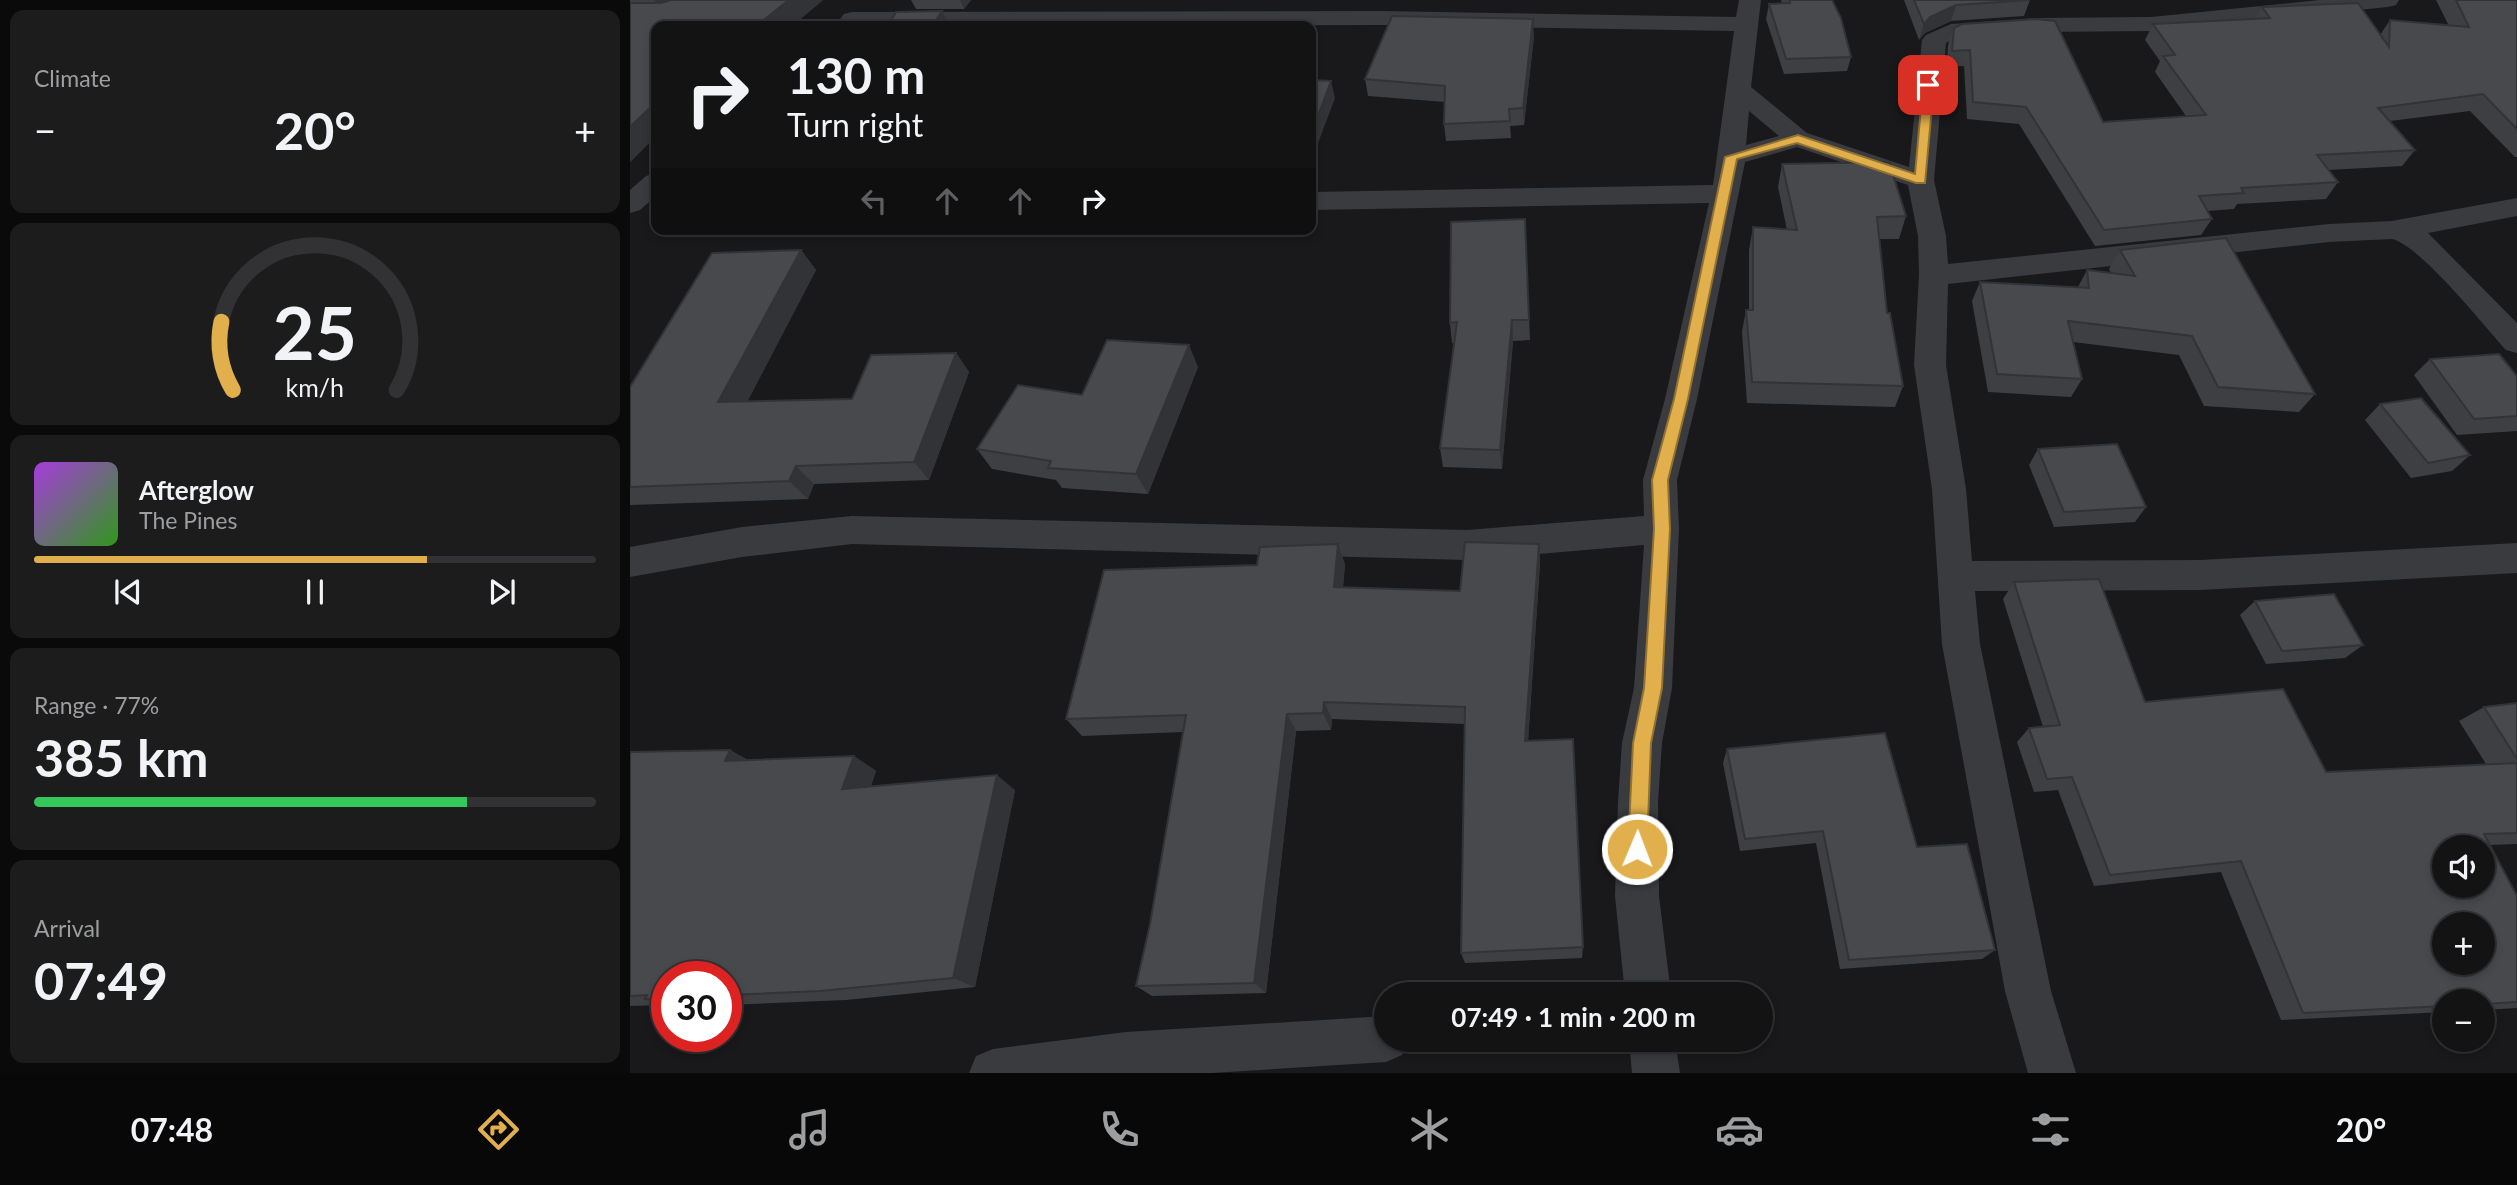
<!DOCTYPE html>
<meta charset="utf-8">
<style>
:root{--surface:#131314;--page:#1c1c1d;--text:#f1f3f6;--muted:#9d9ea0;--line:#323234;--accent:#e1af4b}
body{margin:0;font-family:Lato,sans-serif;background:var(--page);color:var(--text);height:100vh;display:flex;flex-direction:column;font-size:26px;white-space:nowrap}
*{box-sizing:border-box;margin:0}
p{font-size:23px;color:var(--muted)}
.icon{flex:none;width:38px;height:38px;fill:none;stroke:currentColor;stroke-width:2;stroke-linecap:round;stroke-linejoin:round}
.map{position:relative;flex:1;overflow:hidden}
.sheet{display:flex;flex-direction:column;gap:10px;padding:10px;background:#0a0a0b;width:630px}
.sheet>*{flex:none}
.top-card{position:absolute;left:21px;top:21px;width:665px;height:214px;border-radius:14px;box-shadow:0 4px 10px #0003,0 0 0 2px var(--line);background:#131314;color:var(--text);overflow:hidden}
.tools{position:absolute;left:1802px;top:835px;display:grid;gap:14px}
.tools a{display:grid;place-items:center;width:63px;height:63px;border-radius:50%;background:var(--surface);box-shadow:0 4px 10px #0003,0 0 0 2px var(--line);font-size:35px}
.speed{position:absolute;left:21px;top:961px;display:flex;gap:14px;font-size:35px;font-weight:700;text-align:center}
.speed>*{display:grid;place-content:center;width:91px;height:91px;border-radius:50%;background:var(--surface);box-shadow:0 4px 10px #0003,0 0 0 2px var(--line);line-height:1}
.speed .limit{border:10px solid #d22;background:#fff;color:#111}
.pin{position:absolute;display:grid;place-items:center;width:60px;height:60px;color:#fff;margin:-30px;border-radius:14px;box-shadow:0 4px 10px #0006}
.me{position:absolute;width:77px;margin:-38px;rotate:1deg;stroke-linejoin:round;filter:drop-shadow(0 0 5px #0008)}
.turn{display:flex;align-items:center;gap:24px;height:147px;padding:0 21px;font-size:32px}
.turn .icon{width:91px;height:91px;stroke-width:2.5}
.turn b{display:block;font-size:49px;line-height:60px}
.lanes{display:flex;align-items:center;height:66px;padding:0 21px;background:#0003;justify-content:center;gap:35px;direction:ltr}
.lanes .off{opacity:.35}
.big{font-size:52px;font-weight:700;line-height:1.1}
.sheet .card{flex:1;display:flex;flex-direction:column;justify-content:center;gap:10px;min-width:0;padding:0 24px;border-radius:14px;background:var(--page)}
.sheet .dial{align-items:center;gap:0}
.dial svg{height:182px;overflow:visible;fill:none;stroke:var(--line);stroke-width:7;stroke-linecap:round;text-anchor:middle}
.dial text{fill:var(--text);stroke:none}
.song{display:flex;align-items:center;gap:21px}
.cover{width:84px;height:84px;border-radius:10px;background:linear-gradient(135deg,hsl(280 70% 55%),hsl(110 70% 35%))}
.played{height:7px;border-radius:4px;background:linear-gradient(90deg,var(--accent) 70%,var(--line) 70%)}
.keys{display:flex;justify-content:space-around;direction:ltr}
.heat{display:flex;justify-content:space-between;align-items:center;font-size:38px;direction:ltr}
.charge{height:10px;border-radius:5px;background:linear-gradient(90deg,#34c759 77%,var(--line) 0)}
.trip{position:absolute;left:744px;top:982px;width:399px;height:70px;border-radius:35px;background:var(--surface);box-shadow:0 4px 10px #0003,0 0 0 2px var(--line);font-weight:700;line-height:70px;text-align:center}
.menu{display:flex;height:112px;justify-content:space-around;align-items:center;background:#080808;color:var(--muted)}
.menu .icon{width:49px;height:49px}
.menu .active{color:var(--accent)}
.menu b{font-size:32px;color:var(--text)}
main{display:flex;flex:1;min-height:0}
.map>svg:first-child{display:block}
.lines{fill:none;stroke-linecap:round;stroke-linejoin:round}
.street{fill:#3a3b3f;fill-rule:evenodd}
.wall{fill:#3e3f42}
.shaded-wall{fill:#323336}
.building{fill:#48494d;stroke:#323336;stroke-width:2;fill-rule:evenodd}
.route{fill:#e1af4b;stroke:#927231;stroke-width:2}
</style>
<main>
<section class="sheet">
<div class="card"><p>Climate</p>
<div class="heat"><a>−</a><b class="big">20°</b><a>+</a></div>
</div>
<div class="card dial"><svg viewBox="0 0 100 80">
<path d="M14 69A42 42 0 1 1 86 69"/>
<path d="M14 69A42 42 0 0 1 9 39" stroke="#e1af4b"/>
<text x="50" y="56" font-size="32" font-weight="700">25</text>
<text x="50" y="72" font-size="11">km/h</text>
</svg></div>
<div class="card">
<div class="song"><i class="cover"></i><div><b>Afterglow</b><p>The Pines</p></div></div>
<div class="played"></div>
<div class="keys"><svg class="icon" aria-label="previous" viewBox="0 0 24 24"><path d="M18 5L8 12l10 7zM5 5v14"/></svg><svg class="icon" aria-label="pause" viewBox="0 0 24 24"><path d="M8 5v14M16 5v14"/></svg><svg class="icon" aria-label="next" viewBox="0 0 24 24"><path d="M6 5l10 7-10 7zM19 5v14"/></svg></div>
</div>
<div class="card"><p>Range · 77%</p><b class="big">385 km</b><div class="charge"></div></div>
<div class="card"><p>Arrival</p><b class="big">07:49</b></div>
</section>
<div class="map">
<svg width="1887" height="1073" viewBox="0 0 1887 1073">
<rect width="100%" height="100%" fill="#19191b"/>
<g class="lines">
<g class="street">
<path d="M1109,0h22l-10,87 56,46 102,34 13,-127 4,-5 25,-11 86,-6 114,-1 169,-17h79l-3,5 -8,2 -237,24 -114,1 -81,6 -10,5 -12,137 12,56 2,28 381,-40 63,-3 125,-23v18l-89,17 89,90v30l-11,-3c-22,-24 -86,-105 -114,-111l-63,3 -381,42 -2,81 20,124 6,72 228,-1 317,-17v30l-317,17 -225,1 5,53 71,347 25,82h-48l-23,-82 -63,-347 -10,-155 -18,-124 5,-90 -1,-39 -10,-51 -111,-38 -52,15 -48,237 -20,81 2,49 -7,159 -10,55 -4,59 1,94 12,98h-46l-10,-98 3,-94 4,-59 12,-55 10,-143 -177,15 -615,-16 -110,13 -112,20v-30l112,-20 110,-11 615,14 177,-14 -1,-36 22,-81 44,-196 -398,7v-18l402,-7 21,-154 -354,-6 -528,1 -8,-2 -4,-5 4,-5 8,-2 528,-1 356,6zM1119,111l30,25 -33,9z"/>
<polygon points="26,173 26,196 10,210 0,213 0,190 16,176"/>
<polygon points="756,1016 756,1040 779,1040 772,1055 756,1062 582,1073 339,1073 346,1056 363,1049 496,1032"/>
<polygon points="999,1040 1045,1040 1050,1073 1002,1073"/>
</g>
</g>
<g class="wall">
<polygon points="0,0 193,0 162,26 26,26 26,136 0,162"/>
<polygon points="281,0 341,0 334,9 286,9"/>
<polygon points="1151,0 1202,0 1221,57 1217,71 1154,74 1136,19 1139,4 1152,3"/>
<polygon points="1274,0 1400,0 1394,16 1321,21 1295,33 1289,40"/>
<polygon points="1806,0 1887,0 1887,157 1885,157 1840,111 1760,121 1785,150 1772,166 1698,170 1708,182 1696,199 1607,204 1604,209 1577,211 1582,219 1571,235 1465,246 1389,124 1337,119 1334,66 1317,67 1318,45 1324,28 1473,122 1556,116 1525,72 1530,61 1515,40 1523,24 1625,19 1632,7 1750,35 1760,20 1819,26"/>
<polygon points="904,36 894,125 880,126 881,138 816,141 814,124 815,102 738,96 735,79"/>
<polygon points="1152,164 1276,216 1269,239 1250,239 1257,313 1273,386 1265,407 1117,403 1112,332 1116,310 1119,310 1119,250 1123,227 1157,230 1148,187"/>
<polygon points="895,219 900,340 883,341 872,469 813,467 810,448 824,343 822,343 820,323"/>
<polygon points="171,250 186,270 117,402 222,399 326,353 339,372 299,480 184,484 178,499 0,505 0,387"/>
<polygon points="1490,250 1685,394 1669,412 1574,406 1549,355 1443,342 1452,379 1441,397 1358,392 1342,301 1350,282 1448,287 1457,270 1481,273 1479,269"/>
<polygon points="1800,359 1887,376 1887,431 1827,435 1784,375"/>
<polygon points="568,367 518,494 432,488 426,480 362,469 347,449"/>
<polygon points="1750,404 1840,455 1822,471 1781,478 1735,420"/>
<polygon points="1408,449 1516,507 1505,522 1424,527 1399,465"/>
<polygon points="909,544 910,564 898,741 953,947 952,958 835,963 831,953 835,724 702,719 701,730 666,731 636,993 522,996 506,986 520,924 553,732 452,736 436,719 715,564 713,588 830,591"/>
<polygon points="1384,582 1515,702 1696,772 1856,764 1829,721 1854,707 1887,703 1887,844 1859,845 1887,896 1887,1008 1853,1010 1853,1001 1815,1001 1815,1012 1651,1020 1591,872 1464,886 1428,790 1404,792 1387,742 1399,728 1413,727 1373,599"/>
<polygon points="1625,601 1733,645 1715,658 1636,664 1610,615"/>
<polygon points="1097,749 1287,847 1365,950 1352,959 1210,969 1186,843 1110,851 1093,763"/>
<polygon points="100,750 118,760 224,756 246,771 241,786 385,790 345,987 216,1000 96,1005 96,976 37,976 37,1005 0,1006 0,752"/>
</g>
<g class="shaded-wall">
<polygon points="24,0 45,0 28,4"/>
<polygon points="159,0 193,0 162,26 126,26"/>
<polygon points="330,0 341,0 334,9"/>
<polygon points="1326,5 1321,21 1295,33 1289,40 1294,24 1300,17"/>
<polygon points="312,11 320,26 302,26"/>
<polygon points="903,19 904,36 894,125 893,108"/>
<polygon points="701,81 705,98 681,162 681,134"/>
<polygon points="26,102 26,136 0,162 0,127"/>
<polygon points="171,250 186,270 107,421 88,402"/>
<polygon points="882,320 883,341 872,469 870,450"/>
<polygon points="559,345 568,367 518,494 506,474"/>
<polygon points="326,353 339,372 299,480 284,462"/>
<polygon points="166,466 184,484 178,499 159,481"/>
<polygon points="708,544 715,564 711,607 704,587"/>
<polygon points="909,544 910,564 897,757 895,741"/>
<polygon points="694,702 702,719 701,730 693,713"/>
<polygon points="657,714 666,731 636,993 624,983"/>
<polygon points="100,750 126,765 95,761"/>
<polygon points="224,756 246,771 235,803 212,789"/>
<polygon points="367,775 385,790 345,987 323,978"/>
</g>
<g class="building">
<polygon points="41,0 159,0 126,26 26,26 26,102 0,127 0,3 31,3"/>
<polygon points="1159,0 1202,0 1211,18 1221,57 1156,59 1139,4 1160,3"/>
<polygon points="1284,0 1400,0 1326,5 1300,17 1294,24"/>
<polygon points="1826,0 1887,0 1887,129 1853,94 1748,108 1785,150 1687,155 1708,182 1611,188 1614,193 1569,196 1582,219 1474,230 1396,107 1343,102 1340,50 1322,51 1324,28 1332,24 1406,19 1425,21 1473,122 1576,115 1533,56 1545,55 1523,24 1640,18 1632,7 1728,3 1759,47 1760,20 1839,27"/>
<polygon points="312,11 302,26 258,26 266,12"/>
<polygon points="762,16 903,19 893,108 879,109 880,121 814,124 815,86 735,79"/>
<polygon points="681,80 701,81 681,134"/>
<polygon points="1259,162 1276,216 1247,217 1257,313 1260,313 1273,386 1122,382 1116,310 1123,310 1123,227 1167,230 1152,164"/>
<polygon points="895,219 899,320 882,320 870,450 810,448 827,322 820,323 821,222"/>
<polygon points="1596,238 1685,394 1588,387 1562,336 1438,321 1452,379 1367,374 1350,282 1459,288 1457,270 1505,276 1490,250"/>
<polygon points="171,250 88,402 222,399 241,355 326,353 284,462 166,466 159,481 0,487 0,387 82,253"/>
<polygon points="477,340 559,345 506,474 418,468 421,461 347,449 388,385 452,395"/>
<polygon points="1869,354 1887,376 1887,416 1844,419 1800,359"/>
<polygon points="1791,398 1840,455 1798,463 1750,404"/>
<polygon points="1487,444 1516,507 1434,512 1408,449"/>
<polygon points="835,542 909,544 895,741 943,739 953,947 831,953 835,707 694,702 693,713 657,714 624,983 506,986 520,924 556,715 436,719 474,570 627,565 630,547 708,544 704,587 830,591"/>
<path d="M1469,579l46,123 138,-13 43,83 191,-9v70l-33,1 33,62v106l-34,2v-3h-38v5l-142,7 -62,-152 -131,14 -38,-98 -25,2 -18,-51 31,-3 -46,-143zM1815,847h38v39h-38zM1815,924h38v38h-38z"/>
<polygon points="1704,594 1733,645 1652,651 1625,601"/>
<polygon points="1887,703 1887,759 1854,707"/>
<polygon points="1255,733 1287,847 1337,844 1365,950 1219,960 1193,831 1115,839 1097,749"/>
<polygon points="100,750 95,761 224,756 212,789 367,775 323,978 190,991 96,995 96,976 37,976 37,998 15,999 17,995 0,996 0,752"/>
</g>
<polygon class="route" points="1298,82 1304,85 1295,183 1286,183 1167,143 1107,159 1058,399 1038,480 1040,529 1032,688 1021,743 1017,849 1014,856 1007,858 1001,856 998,849 1003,743 1014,688 1024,529 1022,480 1044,399 1095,157 1168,135 1285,174 1293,85"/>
</svg>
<div class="tools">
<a><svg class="icon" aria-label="sound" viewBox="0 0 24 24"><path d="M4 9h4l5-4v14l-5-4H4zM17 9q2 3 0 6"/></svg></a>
<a>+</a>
<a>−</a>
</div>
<div class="speed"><div class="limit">30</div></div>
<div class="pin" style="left:1298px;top:85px;background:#d93025"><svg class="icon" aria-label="arrive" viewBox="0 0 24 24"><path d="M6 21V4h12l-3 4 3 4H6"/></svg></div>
<svg class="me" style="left:1007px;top:849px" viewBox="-20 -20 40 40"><circle r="17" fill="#e1af4b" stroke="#fff" stroke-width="3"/><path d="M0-11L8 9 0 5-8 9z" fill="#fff"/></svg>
<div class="trip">07:49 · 1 min · 200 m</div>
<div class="top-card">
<div class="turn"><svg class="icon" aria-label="right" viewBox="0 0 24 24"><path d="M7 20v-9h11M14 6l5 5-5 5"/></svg><div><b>130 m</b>Turn right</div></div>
<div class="lanes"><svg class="icon off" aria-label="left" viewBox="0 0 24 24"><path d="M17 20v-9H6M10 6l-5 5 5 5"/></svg><svg class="icon off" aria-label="ahead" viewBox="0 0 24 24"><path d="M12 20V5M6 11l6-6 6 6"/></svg><svg class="icon off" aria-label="ahead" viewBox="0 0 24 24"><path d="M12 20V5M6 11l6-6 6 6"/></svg><svg class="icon" aria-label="right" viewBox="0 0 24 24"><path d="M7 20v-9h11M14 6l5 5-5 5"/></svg></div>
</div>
</div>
</main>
<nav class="menu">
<b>07:48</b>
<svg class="icon active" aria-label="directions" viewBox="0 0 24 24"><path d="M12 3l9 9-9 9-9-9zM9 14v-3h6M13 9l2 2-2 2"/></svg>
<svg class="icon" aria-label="music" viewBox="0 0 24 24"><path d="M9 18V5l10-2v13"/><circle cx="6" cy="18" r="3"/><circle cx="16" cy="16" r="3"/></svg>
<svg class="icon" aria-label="phone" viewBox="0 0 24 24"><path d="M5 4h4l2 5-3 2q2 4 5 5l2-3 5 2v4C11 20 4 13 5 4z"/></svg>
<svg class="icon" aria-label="climate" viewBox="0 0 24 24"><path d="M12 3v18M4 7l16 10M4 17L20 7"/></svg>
<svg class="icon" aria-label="car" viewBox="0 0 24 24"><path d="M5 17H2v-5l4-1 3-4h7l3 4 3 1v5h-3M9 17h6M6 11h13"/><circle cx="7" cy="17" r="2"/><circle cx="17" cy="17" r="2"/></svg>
<svg class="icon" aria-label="filters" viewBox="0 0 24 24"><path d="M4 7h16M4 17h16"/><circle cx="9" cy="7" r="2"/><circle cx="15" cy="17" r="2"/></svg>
<b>20°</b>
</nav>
